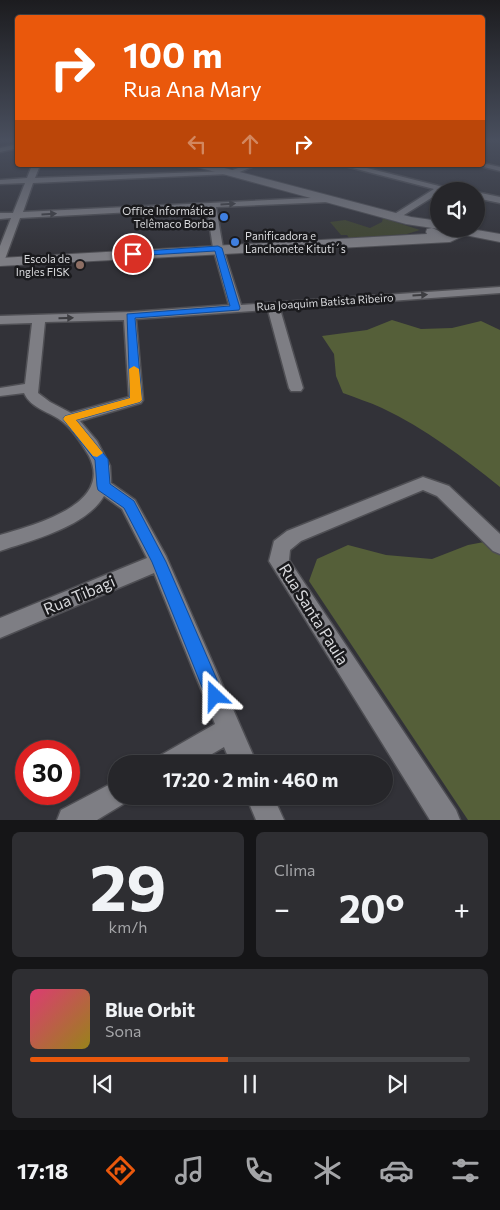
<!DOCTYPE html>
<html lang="pt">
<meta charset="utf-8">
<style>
:root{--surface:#26262a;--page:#2e2e32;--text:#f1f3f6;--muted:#a4a5a8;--line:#424347;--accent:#ea580c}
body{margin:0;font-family:Commissioner,sans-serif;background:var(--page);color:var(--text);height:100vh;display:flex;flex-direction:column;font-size:19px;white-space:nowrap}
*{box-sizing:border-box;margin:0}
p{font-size:16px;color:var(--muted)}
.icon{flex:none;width:28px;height:28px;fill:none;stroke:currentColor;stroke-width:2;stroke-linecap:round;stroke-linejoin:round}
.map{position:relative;height:820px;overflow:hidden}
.drawer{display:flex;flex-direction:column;gap:12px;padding:12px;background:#151517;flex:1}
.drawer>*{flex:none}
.guide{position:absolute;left:15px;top:15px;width:470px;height:152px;border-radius:5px;box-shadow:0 1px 4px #0004,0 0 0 1px var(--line);background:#ea580c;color:#fff;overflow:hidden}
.tools{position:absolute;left:430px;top:182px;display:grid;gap:10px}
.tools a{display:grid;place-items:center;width:55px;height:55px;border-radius:50%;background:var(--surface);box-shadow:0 1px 4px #0004,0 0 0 1px var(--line);font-size:25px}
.speed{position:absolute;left:15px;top:740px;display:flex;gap:10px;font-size:25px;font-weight:700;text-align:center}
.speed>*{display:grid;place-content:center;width:65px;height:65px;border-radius:50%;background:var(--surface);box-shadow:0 1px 4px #0004,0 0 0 1px var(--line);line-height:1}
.speed .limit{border:8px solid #d22;background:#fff;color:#111}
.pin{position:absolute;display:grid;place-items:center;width:42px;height:42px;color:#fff;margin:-21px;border:2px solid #fff;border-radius:50%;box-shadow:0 1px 5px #0007}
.me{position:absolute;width:55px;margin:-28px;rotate:337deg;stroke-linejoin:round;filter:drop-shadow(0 0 4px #0008)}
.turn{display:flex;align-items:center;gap:18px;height:105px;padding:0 25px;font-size:22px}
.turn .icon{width:65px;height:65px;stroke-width:2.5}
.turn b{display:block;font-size:35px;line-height:42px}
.lanes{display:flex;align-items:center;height:48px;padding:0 25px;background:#0003;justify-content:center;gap:25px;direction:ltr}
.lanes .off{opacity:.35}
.big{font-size:38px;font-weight:700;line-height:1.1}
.drawer .tile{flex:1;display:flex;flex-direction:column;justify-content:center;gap:8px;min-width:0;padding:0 18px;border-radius:8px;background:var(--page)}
.drawer .dial{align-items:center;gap:0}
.dial b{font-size:65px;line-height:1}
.song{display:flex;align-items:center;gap:15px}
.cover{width:60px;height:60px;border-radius:8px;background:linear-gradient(135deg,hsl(340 70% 55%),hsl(50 70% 35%))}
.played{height:5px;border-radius:2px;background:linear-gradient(90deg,var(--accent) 45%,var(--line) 45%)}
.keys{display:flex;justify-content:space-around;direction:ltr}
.heat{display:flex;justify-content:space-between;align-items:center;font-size:28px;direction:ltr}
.drawer .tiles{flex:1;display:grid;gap:12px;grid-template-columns:1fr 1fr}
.tile:last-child{grid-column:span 2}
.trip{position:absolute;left:108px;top:755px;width:285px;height:50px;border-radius:25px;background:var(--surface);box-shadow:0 1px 4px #0004,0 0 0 1px var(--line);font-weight:700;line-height:50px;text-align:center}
.tabs{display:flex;height:80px;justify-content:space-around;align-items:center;background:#0f0f11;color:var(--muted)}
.tabs .icon{width:35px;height:35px}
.tabs .on{color:var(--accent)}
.tabs b{font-size:22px;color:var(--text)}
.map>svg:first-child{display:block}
.green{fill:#40462f}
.forest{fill:#555f39}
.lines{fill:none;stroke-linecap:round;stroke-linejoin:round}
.minor-casing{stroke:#4f4f54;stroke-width:3}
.secondary-casing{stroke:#4f4f54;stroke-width:2}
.minor{fill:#7e7e84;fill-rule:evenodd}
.secondary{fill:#7e7e84;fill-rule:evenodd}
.oneway{fill:#3d3d41}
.route{fill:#1a73e8;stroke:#114b97}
.slow{fill:#f59e0b}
.shop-dot{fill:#3f7fe0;stroke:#1a1a1d;stroke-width:2}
.education-dot{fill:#8d6e63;stroke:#1a1a1d;stroke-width:2}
.labels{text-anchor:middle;stroke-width:5;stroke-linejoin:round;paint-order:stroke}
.far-poi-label{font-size:11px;fill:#d8d9dc;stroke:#1a1a1d;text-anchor:end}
.far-street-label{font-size:11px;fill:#d8d9dc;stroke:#1a1a1d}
.near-street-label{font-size:16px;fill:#d8d9dc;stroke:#1a1a1d}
</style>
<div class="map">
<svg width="500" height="820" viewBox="0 0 500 820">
<rect width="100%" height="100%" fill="#323238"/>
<polygon class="green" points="383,218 420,230 407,234 349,238 347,235 341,235 330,222 345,220 370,228 382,222"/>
<g class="forest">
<path d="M392,320l29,9 31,-1 29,-7 19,9v157c-36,-29 -75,-59 -118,-79 -13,-6 -26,-10 -39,-15l-7,-17 -2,-22 -12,-18 45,-6z"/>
<polygon points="500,539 500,820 468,820 309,581 317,559 348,545 386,555 432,559 468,545"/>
</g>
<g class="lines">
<defs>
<g id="minor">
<polygon points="482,142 485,143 485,145 482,146"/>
<polygon points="18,144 18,148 0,152 0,148"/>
<polygon points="482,163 500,167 500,171 476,165 482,165"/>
<path d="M32,165h8l-5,13 195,-7 16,-6h11l-25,10 -3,-1 -196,9 -10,29 308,-15 1,2 -4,3 -112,5 7,41 18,57 259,-18v6l-220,16 23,79 -2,3h-10l-2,-3 -21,-78 -132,9 7,81 -2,3 -61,18 17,20 13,25 1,17 24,17 31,56 91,208h-26l-7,-17 -29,17h-38l4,-9 54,-31 -61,-151 -154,65v-20l147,-60 -25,-49 -18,-13c-18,31 -72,44 -104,55v-16c33,-10 114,-30 89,-79 -7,-12 -15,-25 -26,-34 -12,-10 -32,-13 -39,-29l-24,3v-8l25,-4 7,-61 -32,1v-8l130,-4 99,-7 -16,-57 -6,-40 -187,10 -15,41 -5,3v-16l11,-28 -11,1v-6h13l12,-30 -25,1v-4l27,-2zM124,320l5,77 -58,16 -21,-11 -12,-9 7,-71z"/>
<polygon points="341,165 355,165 459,191 439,191 439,193 396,220 391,217 393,215 434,189"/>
<polygon points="476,192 500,197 500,203 476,198"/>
<polygon points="423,477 449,486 500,534 500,554 493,551 437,496 423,490 301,541 290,550 289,560 456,810 460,820 430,820 269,561 274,541 287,531"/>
<polygon points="116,781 116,796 128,796 125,803 97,820 57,820 61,810"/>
<polygon points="246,796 273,796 284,820 256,820"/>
</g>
<g id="secondary">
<polygon points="196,165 213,165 411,217 439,221 439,229 406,224 197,167"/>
<polygon points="432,228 446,234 452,233 449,229 471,229 500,234 500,242 465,235 450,242 0,266 0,258 427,234 426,232 427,229"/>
</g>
</defs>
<use href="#minor" class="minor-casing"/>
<use href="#secondary" class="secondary-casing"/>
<use href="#minor" class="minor"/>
<use href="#secondary" class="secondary"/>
</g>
<defs><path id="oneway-solid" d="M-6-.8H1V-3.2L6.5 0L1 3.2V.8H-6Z" transform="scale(1.25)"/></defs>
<g class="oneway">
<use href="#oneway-solid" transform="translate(228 204) rotate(-3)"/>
<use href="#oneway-solid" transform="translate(49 214) rotate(-3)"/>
<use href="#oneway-solid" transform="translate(420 295) rotate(-4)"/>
<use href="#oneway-solid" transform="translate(66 318) rotate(-2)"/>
</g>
<linearGradient id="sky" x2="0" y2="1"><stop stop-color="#1c1c1f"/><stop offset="0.55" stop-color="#494f5e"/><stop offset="1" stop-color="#494f5e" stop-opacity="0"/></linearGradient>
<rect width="500" height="255" fill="url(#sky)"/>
<polygon class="route" points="218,246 222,248 240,308 239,310 135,318 142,400 140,402 76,420 108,459 110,484 134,501 136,505 166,562 224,696 221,702 215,705 208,702 152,562 124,508 98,490 97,486 95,460 63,419 65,416 130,398 127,314 230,306 215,251 133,256 129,254 130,252"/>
<polygon class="slow" points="134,366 139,369 142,400 140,402 76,420 103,453 97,457 93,456 63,419 65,416 130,398 129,369"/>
<g class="shop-dot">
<circle cx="224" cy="217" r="5"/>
<circle cx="235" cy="242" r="5"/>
</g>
<circle class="education-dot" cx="80" cy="265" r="5"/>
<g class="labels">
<g class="far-poi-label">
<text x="214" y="215">Office Informática<tspan x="214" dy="13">Telêmaco Borba</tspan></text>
<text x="245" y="240" text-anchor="start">Panificadora e<tspan x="245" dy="13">Lanchonete Kituti´s</tspan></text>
<text x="70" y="263">Escola de<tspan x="70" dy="13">Ingles FISK</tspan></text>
</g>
<g class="far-street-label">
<text transform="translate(325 302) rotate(-4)" y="4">Rua Joaquim Batista Ribeiro</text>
</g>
<g class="near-street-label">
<text transform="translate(79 595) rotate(-23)" y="6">Rua Tibagi</text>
<text transform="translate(314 614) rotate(58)" y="6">Rua Santa Paula</text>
</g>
</g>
</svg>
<div class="tools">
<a><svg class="icon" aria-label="sound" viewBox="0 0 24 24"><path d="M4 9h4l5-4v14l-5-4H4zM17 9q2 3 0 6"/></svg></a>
</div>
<div class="speed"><div class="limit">30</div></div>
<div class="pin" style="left:133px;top:254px;background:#d93025"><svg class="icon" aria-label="arrive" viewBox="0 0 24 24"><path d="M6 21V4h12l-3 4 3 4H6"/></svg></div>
<svg class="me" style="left:215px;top:696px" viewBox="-20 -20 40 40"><path d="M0-17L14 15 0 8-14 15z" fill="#1a73e8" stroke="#fff" stroke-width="4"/></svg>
<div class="trip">17:20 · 2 min · 460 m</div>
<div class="guide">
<div class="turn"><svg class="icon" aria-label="right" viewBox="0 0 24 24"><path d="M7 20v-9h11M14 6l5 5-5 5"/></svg><div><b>100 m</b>Rua Ana Mary</div></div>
<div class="lanes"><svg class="icon off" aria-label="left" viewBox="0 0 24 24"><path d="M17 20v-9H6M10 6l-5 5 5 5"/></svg><svg class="icon off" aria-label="ahead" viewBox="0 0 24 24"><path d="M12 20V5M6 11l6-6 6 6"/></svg><svg class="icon" aria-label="right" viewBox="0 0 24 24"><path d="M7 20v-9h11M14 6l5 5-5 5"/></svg></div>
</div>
</div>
<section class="drawer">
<div class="tiles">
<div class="tile dial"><b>29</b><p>km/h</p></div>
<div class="tile"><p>Clima</p>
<div class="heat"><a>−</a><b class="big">20°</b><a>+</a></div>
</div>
<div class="tile">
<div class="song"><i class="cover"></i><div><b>Blue Orbit</b><p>Sona</p></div></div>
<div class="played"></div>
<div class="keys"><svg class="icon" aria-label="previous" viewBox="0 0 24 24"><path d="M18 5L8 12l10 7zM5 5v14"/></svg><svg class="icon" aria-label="pause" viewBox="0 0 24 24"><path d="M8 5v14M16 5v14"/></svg><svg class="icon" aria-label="next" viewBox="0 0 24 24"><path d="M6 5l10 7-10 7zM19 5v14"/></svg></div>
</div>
</div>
</section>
<nav class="tabs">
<b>17:18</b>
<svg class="icon on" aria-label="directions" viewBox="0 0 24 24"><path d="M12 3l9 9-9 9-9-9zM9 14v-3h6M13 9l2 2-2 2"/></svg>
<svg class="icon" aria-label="music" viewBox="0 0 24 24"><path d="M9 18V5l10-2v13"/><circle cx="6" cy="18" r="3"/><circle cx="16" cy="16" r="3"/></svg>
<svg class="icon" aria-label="phone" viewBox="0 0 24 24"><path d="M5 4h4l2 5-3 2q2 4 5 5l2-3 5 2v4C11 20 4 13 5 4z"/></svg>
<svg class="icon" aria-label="climate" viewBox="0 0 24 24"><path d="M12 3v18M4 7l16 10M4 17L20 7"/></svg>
<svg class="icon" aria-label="car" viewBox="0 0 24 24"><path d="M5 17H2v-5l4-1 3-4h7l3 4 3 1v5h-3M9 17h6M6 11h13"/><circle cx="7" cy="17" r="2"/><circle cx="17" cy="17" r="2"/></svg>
<svg class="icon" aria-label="filters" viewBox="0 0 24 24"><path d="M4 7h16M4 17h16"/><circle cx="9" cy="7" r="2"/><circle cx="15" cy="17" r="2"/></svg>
</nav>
